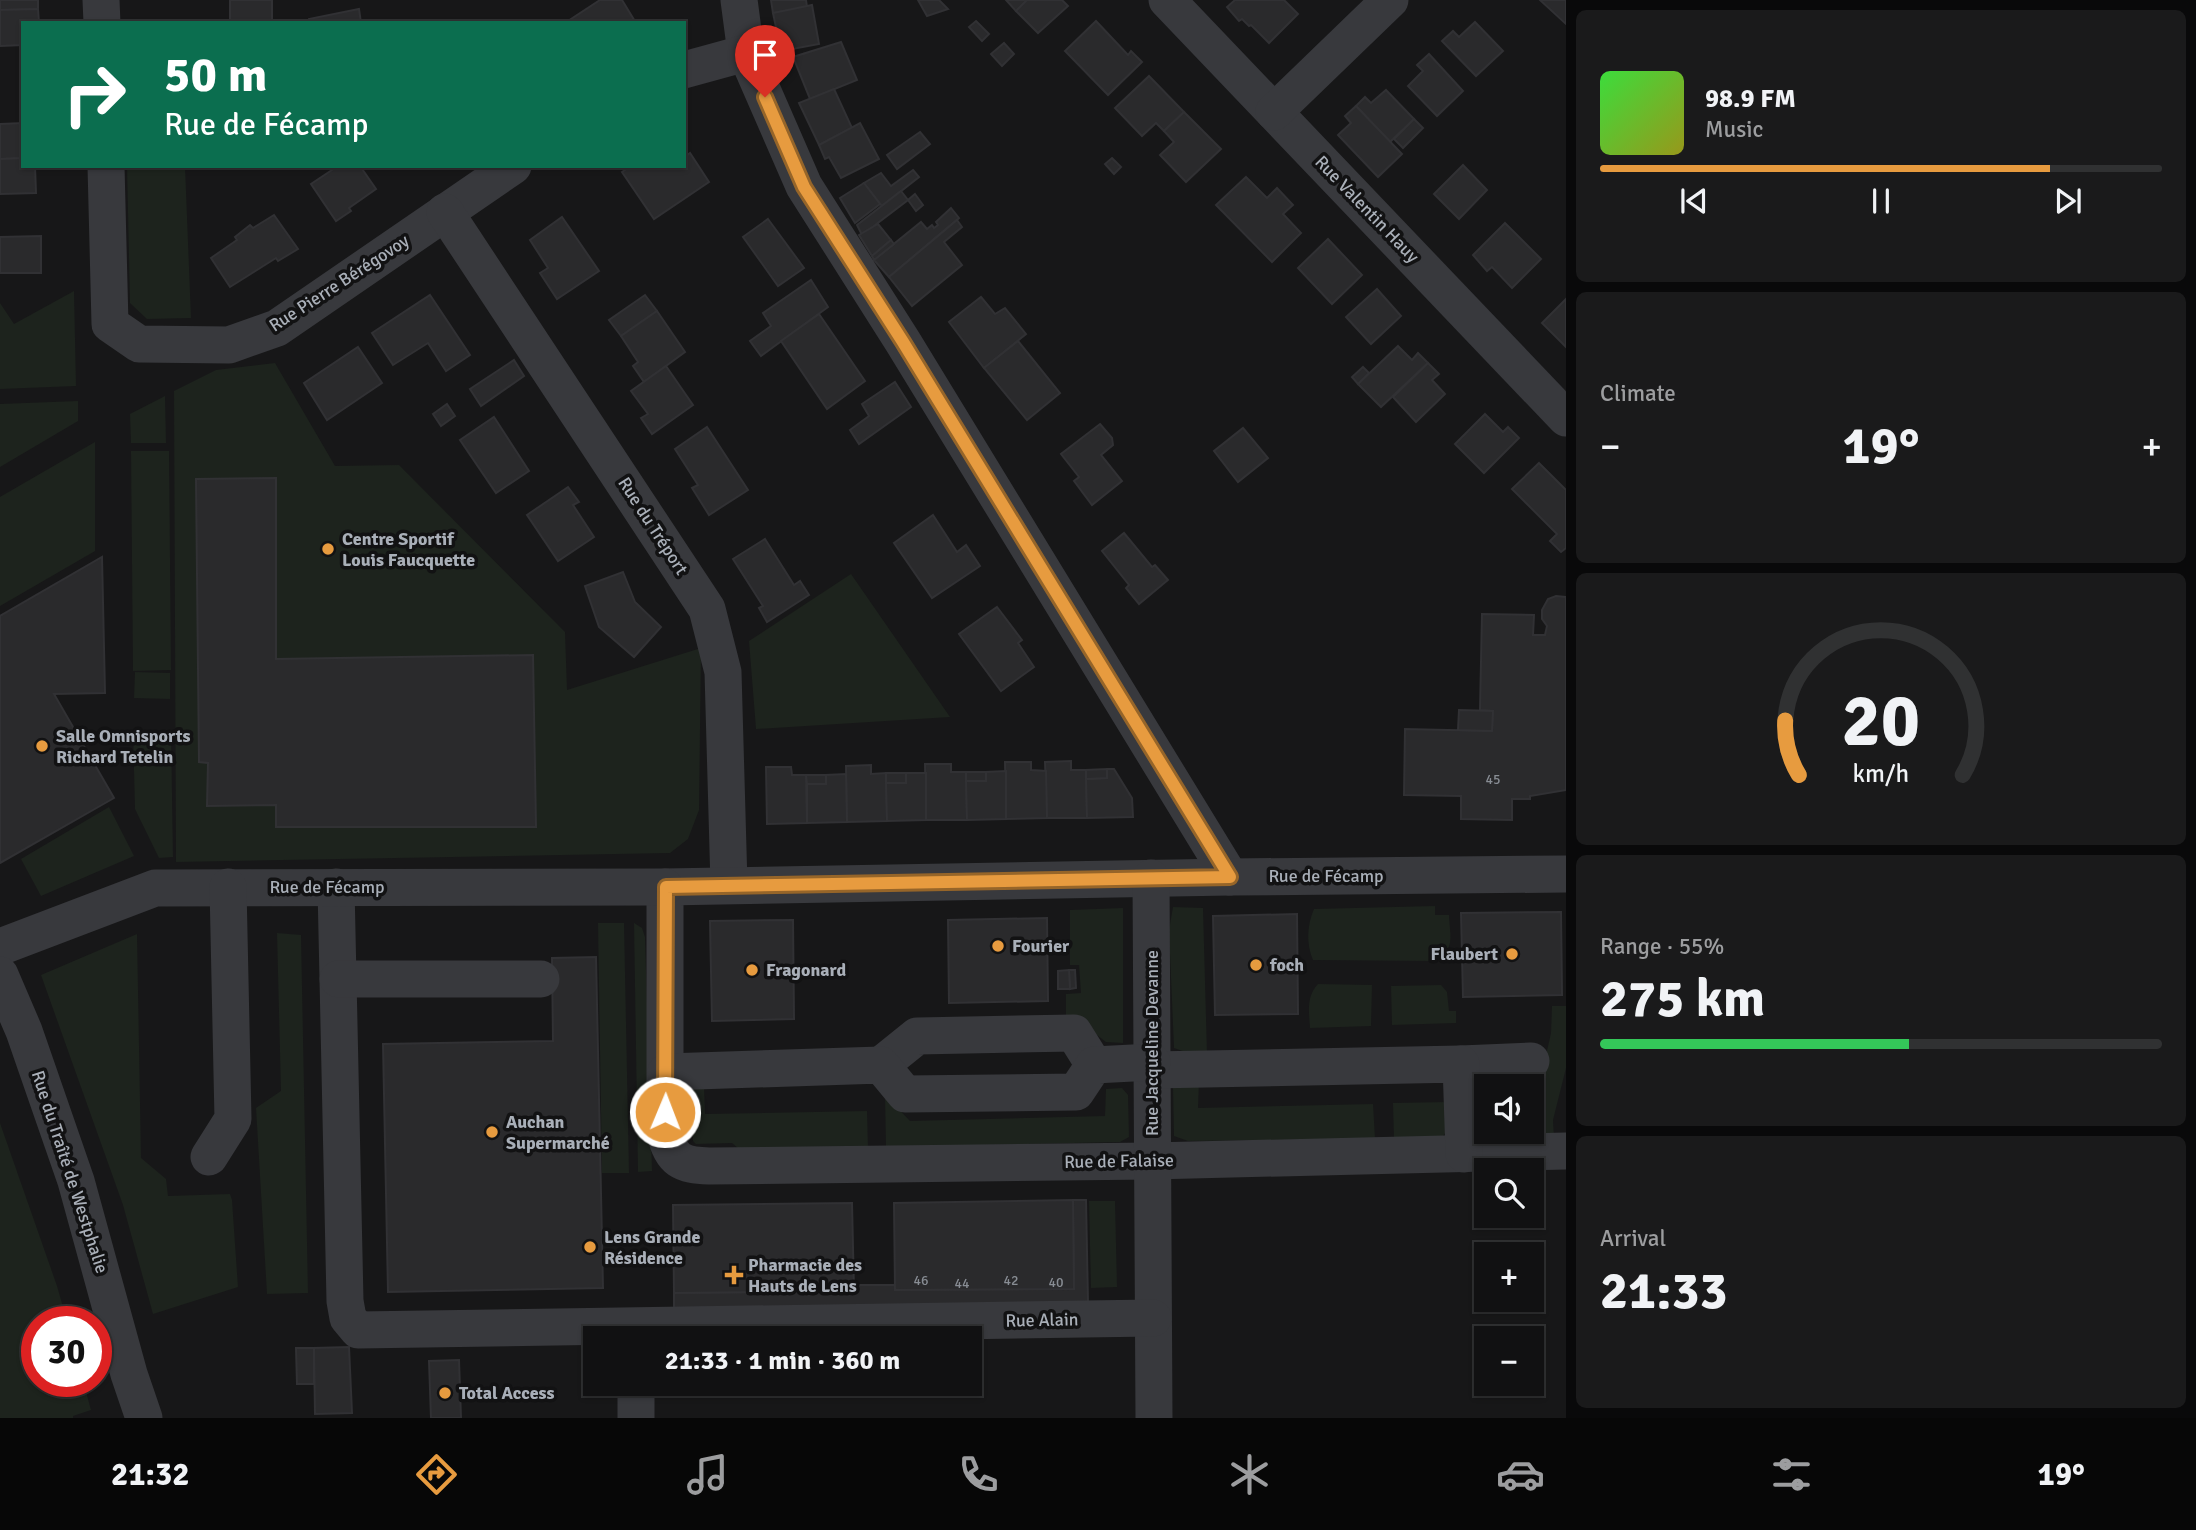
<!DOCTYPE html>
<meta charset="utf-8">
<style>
:root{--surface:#111112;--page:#1a1a1b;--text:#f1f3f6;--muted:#9c9d9f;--line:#303132;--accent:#e79b3f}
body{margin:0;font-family:Signika,sans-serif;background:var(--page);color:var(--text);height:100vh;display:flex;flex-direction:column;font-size:26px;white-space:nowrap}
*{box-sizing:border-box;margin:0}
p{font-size:23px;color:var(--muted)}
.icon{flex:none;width:38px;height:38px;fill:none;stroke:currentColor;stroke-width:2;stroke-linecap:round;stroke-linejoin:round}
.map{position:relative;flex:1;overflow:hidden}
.details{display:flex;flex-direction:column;gap:10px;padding:10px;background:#09090a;width:630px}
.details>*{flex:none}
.hud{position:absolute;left:21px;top:21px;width:665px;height:147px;border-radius:0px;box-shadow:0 2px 5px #0004,0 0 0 2px var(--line);background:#0b6e4f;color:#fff;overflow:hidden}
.tools{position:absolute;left:1474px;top:1074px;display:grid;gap:14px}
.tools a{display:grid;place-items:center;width:70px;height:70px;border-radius:0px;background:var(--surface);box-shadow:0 2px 5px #0004,0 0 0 2px var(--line);font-size:35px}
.speed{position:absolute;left:21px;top:1306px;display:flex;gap:14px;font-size:35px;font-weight:700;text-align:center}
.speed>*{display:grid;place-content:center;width:91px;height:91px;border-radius:50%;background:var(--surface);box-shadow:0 2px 5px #0004,0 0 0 2px var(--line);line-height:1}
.speed .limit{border:10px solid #d22;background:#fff;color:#111}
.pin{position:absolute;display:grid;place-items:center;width:60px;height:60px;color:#fff;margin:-72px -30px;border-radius:50% 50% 50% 0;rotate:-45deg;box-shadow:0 0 7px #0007}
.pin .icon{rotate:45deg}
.me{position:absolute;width:77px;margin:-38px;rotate:1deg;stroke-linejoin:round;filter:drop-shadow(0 0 5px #0008)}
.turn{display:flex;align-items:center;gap:24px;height:147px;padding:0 28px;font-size:32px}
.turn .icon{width:91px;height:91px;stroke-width:2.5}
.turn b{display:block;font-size:49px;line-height:60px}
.big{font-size:52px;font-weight:700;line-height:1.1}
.details .widget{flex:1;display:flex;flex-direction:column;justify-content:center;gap:10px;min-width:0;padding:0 24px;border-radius:10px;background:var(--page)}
.details .dial{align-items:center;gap:0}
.dial svg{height:182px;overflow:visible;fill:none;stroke:var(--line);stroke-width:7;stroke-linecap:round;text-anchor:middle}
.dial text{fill:var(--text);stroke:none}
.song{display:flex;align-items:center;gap:21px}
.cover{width:84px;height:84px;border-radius:10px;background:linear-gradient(135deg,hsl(120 70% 55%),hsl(60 70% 35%))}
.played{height:7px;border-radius:4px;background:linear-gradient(90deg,var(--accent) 80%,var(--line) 80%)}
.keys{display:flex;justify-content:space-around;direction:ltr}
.heat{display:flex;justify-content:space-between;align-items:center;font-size:38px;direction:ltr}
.charge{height:10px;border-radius:5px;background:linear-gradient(90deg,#34c759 55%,var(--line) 0)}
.trip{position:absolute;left:583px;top:1326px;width:399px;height:70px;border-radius:0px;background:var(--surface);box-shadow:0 2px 5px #0004,0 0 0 2px var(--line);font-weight:700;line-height:70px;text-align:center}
.menu{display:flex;height:112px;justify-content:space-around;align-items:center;background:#070707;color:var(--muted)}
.menu .icon{width:49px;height:49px}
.menu .on{color:var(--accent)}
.menu b{font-size:32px;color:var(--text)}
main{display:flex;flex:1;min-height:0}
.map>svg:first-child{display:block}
.green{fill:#1d231d}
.building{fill:#2a2a2c;stroke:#313134;stroke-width:2}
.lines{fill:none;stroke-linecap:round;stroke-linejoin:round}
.minor{stroke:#38393d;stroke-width:37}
.route-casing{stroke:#966529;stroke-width:18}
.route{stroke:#e79b3f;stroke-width:12}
.poi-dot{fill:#e79b3f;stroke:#121213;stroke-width:2.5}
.labels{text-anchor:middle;stroke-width:7;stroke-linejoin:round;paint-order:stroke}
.number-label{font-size:14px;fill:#888d94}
.street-label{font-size:18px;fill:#a9afb8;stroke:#121213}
.poi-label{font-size:18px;font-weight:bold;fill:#a9afb8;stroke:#121213;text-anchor:start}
</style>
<main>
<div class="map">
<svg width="1566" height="1418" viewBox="0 0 1566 1418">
<rect width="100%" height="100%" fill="#171718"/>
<g class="green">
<polygon points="127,166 185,166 191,318 147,319 130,303"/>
<polygon points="74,291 76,386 0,389 0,303 14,324"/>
<polygon points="275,363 335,466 399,465 565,632 567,690 701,648 699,810 688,839 670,853 176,862 174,391 216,370"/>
<polygon points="165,396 166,443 131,443 130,414"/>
<polygon points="78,401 78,421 0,467 0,404"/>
<polygon points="95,442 95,551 0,606 0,497"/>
<polygon points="131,451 169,451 171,670 133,671"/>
<polygon points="851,574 950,717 756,729 749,641"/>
<polygon points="135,672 170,673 170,699 134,698"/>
<polygon points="133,731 171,731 173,857 159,858 135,809"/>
<polygon points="109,807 134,856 41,896 21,859"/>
<path d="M1435,906v9h14c1,23 7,34 -15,46l-121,-1c-7,-16 -6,-35 1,-51z"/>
<polygon points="1173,907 1203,908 1207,1054 1191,1054 1174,1048 1169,930"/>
<polygon points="1123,908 1123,1043 1106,1042 1079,1021 1066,1021 1066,994 1081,993 1079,965 1070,965 1070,910"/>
<polygon points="598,923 624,923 629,1173 602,1173"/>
<polygon points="634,923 642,928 645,937 652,1171 638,1172"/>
<polygon points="277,933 301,935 308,1293 267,1294 256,1108 281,1091"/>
<polygon points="137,934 141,1158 166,1179 168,1196 230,1194 232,1200 238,1287 153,1314 123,1205 41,975"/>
<path d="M1318,984l54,1 -1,41 -61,2c-1,-16 -4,-31 8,-44z"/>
<polygon points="1441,985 1447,992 1449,1011 1456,1011 1456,1023 1392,1025 1391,986"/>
<polygon points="1552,1006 1566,1006 1566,1068 1553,1120 1554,1138 1483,1137 1475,1125 1474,1102 1486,1101 1486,1132 1531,1132 1531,1100 1536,1100 1551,1033"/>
<polygon points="1199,1082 1198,1108 1373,1104 1375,1139 1188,1141 1174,1136 1173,1087"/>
<polygon points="704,1086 705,1114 867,1111 868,1147 739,1149 732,1143 696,1144 693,1141 692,1087"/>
<polygon points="1122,1088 1128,1095 1129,1137 1120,1142 886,1147 885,1095 910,1121 1105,1116 1106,1089"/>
<polygon points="1448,1102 1449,1127 1441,1139 1394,1140 1393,1103"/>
<polygon points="0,1123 57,1286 67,1321 37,1321 37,1381 83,1381 91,1410 73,1416 73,1418 0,1418"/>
<polygon points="1089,1201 1115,1201 1117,1287 1091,1288"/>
</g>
<g class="building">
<polygon points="0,0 38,0 38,9 0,10"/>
<polygon points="230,0 272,0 272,20 230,21"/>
<polygon points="600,0 622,0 636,23 565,23"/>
<polygon points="771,0 806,0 807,7 773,13"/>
<polygon points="918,0 939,0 948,9 927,16"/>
<polygon points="1006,0 1027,0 1016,11"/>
<polygon points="1027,0 1062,0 1068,6 1038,33 1016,11"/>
<polygon points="1235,0 1284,0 1298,14 1269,43 1251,25 1249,26 1242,19 1239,21 1227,7"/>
<polygon points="1540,0 1566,0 1566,24"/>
<polygon points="812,5 819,44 781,51 773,13"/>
<polygon points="38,9 39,23 23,23 23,45 0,46 0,10"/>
<polygon points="359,9 361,23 309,23 309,19"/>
<polygon points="272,20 272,23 230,23 230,21"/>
<polygon points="976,21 989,34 982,41 969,27"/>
<polygon points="1096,21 1128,55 1131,51 1142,62 1108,95 1065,51"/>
<polygon points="1475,22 1503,51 1476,76 1442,41 1453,31 1459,37"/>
<polygon points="841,42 857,80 810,99 793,57"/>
<polygon points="1004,43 1014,54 1002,66 991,54"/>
<polygon points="1429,54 1463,91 1437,116 1408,86 1423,71 1417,65"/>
<polygon points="1149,76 1184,112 1164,131 1156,123 1142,136 1115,108"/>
<polygon points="834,89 852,128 819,145 799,103"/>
<polygon points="1386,90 1414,119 1390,142 1356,106 1365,97 1371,103"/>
<polygon points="1356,106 1402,154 1378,177 1338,135 1351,123 1345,116"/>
<polygon points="1184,112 1221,149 1186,182 1160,155 1174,142 1164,131"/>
<polygon points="1414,119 1423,128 1403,148 1394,139"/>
<polygon points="23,123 23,158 0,159 0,124"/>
<polygon points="860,123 879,159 841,178 829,157 825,159 819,145"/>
<polygon points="920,132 930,144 897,169 887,155"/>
<polygon points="684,153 686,156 690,153 709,182 654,219 622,172 631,166 684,166"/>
<polygon points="23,158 23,166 35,166 36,193 0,194 0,159"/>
<polygon points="1112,158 1121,167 1114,174 1105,164"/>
<polygon points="1463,165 1487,190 1459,219 1434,194"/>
<polygon points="338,166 360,166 376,189 349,208 351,211 336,221 311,184"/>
<polygon points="913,170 919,177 882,206 864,183 881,173 891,186"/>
<polygon points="1246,177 1267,198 1277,188 1293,205 1283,214 1301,233 1272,262 1216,205"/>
<polygon points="864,183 880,204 855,223 840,198"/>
<polygon points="901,191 908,200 862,235 857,225"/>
<polygon points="915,194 923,205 916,211 908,200"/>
<polygon points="951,208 959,218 889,277 874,260 921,222 927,229 932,225 934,228 938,225 936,222"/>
<polygon points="274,215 298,249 278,261 276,258 230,287 211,258 237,240 235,237 250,225 253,228"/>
<polygon points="562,217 599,271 557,299 540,273 548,268 530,240"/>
<polygon points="768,219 804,268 778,286 743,237"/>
<polygon points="957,220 962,227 944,242 962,265 912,306 889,277"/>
<polygon points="1505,223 1541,259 1512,288 1492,267 1487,271 1473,255"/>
<polygon points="878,224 891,240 872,256 859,235"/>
<polygon points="41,236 41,273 0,273 0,237"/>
<polygon points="1328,239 1362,275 1332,304 1298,268"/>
<polygon points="891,240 894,244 874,260 872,256"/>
<polygon points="811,280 828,307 761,356 750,341 771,326 763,313"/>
<polygon points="1377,289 1401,316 1371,344 1346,317"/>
<polygon points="430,295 470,355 446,371 428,343 393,365 372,333"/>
<polygon points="645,295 657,311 621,336 609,320"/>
<polygon points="981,297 995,314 1005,308 1026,334 984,368 949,322"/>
<polygon points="1566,299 1566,347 1542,323"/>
<polygon points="657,311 685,352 644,382 633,366 638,362 621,336"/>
<polygon points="819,314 865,381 827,409 781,341"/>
<polygon points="1018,341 1060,393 1027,420 984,368"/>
<polygon points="1398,346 1412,360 1418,353 1428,363 1381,407 1358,384"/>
<polygon points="358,347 382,383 327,420 304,383"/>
<polygon points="514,360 524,376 481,406 470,389"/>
<polygon points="1428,363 1439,374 1432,380 1445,394 1416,422 1393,397"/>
<polygon points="666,366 693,405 652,434 641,418 648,414 631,391"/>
<polygon points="1363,367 1369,373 1358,384 1352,377"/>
<polygon points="895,382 911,407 859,444 850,430 869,416 862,404"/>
<polygon points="447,404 455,416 441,426 433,414"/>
<polygon points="1485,414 1503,432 1508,427 1519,438 1484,473 1455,444"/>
<polygon points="494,417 529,471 496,493 460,440"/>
<polygon points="1100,424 1112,438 1113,445 1101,455 1122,481 1092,505 1074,481 1079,477 1061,454"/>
<polygon points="707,427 748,490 709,515 692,488 698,485 675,449"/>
<polygon points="1243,428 1268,458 1238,482 1214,451"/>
<polygon points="1539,463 1566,490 1566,548 1561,552 1550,541 1557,534 1512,489"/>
<polygon points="276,478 276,659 533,655 536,827 276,827 276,805 207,806 208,763 199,762 196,479"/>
<polygon points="568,487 579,502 573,505 594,537 558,561 527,515"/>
<polygon points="933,515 957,552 966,545 980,566 932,598 894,543"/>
<polygon points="1124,533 1152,567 1155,565 1168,580 1139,604 1126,588 1129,585 1102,551"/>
<polygon points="765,539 794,585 800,581 809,595 767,622 759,608 763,606 733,559"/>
<polygon points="102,557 105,693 54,694 114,798 0,863 0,616"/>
<polygon points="623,572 635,602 661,627 634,657 599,627 585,586"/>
<polygon points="1556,596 1566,597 1566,790 1530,796 1530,799 1512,799 1512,820 1461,819 1461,796 1404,795 1405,729 1492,731 1493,711 1480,710 1482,614 1534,615 1533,635 1545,635 1547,626 1542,619 1542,610 1548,599"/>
<polygon points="997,607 1022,640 1018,643 1034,667 1001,691 959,634"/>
<polygon points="1459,710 1493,711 1492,731 1458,730"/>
<polygon points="1071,761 1071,770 1086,770 1087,818 1047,818 1045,762"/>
<polygon points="1005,762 1031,762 1031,770 1046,771 1047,818 1006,819"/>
<polygon points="925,764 951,764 951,772 966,772 967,820 926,820"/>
<polygon points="871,765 871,774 886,773 887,821 847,822 846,766"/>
<polygon points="766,767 791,767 792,775 806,775 807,823 767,824"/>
<polygon points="1107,769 1114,769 1132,798 1133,817 1087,818 1086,779 1107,778"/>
<polygon points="1107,769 1107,778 1086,779 1086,770"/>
<polygon points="1006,771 1006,819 967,820 966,781 986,781 986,772"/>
<rect x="966" y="772" width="20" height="9"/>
<rect x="886" y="773" width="20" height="10"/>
<polygon points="906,773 926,773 926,820 887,821 886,783 906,783"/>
<polygon points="846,774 847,822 807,823 807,784 826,784 826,775"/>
<polygon points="806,775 826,775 826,784 807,784"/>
<polygon points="1561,912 1562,995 1463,997 1461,913"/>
<polygon points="1297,914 1298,1014 1215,1015 1213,916"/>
<polygon points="1047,918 1048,1001 949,1003 948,920"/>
<polygon points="793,920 794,1019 712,1021 710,921"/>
<polygon points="596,957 603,1288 388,1292 383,1044 553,1041 552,958"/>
<polygon points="1069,970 1075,970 1076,988 1070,989"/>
<polygon points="1069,970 1070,989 1058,989 1058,971"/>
<polygon points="1073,1200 1086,1200 1088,1303 674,1308 674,1293 854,1291 854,1285 895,1285 895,1290 1074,1289"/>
<polygon points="1073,1200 1074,1289 895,1290 894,1203"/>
<polygon points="852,1203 854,1291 674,1293 673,1205"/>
<polygon points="349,1347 352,1413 315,1414 314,1348"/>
<polygon points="296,1348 314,1348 314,1384 297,1384"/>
<polygon points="459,1360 461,1418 431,1418 429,1361"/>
</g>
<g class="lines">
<g class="minor">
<polyline points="101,0 102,23"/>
<polyline points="739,0 746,53 804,186 903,342 1230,877"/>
<polyline points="1167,0 1566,418"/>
<polyline points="684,70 746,53"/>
<polyline points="1274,112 1390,0"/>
<polyline points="106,166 110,324 139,344 229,345 277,328 513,166"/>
<polyline points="445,212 707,609 723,672 729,885"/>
<path d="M1566,874l-336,3 -565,10v245c6,29 17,33 44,34l443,-5 414,-10"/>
<polyline points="1151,878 1154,1418"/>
<polyline points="336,887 345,1301 348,1318 358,1330 1153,1318"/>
<polyline points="0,947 155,888 665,887"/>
<polyline points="0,975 24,1031 76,1181 129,1374 144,1418"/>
<polyline points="338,979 541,979"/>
<polyline points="1461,1064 1531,1061"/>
<polyline points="881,1065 917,1036 1074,1033 1094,1065"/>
<polyline points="1152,1070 1461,1064 1464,1154"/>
<polyline points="666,1072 881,1065 905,1094 1076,1092 1094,1065 1152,1062"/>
<polyline points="209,1157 233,1119 228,887"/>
<polyline points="636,1418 636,1384"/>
</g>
</g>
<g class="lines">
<defs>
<polyline id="route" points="665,1112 666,887 1230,877 903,342 804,187 765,97"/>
</defs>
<use href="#route" class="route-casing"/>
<use href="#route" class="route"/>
</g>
<g class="poi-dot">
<circle cx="328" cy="549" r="7"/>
<circle cx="42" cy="746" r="7"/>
<circle cx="998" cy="946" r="7"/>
<circle cx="1512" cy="954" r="7"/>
<circle cx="1256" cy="965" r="7"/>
<circle cx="752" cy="970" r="7"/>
<circle cx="492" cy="1132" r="7"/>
<circle cx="590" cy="1247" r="7"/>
<path d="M730.5 1264.5h7v7h7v7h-7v7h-7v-7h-7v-7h7z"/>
<circle cx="445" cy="1393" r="7"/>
</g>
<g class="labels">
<g class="number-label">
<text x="1493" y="784">45</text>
<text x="921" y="1285">46</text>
<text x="1011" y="1285">42</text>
<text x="1056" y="1287">40</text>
<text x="962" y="1288">44</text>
</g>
<g class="street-label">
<text transform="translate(1367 209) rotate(46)" y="6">Rue Valentin Hauy</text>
<text transform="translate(339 283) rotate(-33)" y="6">Rue Pierre Bérégovoy</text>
<text transform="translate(653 526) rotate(57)" y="6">Rue du Tréport</text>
<text x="1326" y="882">Rue de Fécamp</text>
<text x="327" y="893">Rue de Fécamp</text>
<text transform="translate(1152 1043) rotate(-90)" y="6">Rue Jacqueline Devanne</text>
<text transform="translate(1119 1161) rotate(-1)" y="6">Rue de Falaise</text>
<text transform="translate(70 1172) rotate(72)" y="6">Rue du Traîté de Westphalie</text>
<text transform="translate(1042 1320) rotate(-1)" y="6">Rue Alain</text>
</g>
<g class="poi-label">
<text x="342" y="545">Centre Sportif<tspan x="342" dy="21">Louis Faucquette</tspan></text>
<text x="56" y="742">Salle Omnisports<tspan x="56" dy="21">Richard Tetelin</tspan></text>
<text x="1012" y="952">Fourier</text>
<text x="1498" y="960" text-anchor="end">Flaubert</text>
<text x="1270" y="971">foch</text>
<text x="766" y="976">Fragonard</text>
<text x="506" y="1128">Auchan<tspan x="506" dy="21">Supermarché</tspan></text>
<text x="604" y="1243">Lens Grande<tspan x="604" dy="21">Résidence</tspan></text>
<text x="748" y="1271">Pharmacie des<tspan x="748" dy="21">Hauts de Lens</tspan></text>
<text x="459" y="1399">Total Access</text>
</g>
</g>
</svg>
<div class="tools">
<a><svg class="icon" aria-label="sound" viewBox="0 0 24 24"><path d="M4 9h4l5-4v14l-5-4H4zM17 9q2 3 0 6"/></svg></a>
<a><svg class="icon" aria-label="search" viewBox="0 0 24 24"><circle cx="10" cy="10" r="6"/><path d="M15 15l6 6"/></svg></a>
<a>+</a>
<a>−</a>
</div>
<div class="speed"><div class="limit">30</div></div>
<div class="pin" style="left:765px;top:97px;background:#d93025"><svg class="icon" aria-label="arrive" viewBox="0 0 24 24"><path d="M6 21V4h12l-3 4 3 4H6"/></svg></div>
<svg class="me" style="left:665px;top:1112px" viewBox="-20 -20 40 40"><circle r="17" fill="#e79b3f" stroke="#fff" stroke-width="3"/><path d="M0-11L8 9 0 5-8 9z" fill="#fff"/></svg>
<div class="trip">21:33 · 1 min · 360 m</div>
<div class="hud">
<div class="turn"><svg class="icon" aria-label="right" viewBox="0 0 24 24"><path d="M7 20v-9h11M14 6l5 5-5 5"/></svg><div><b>50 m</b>Rue de Fécamp</div></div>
</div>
</div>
<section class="details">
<div class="widget">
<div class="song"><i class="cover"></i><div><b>98.9 FM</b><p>Music</p></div></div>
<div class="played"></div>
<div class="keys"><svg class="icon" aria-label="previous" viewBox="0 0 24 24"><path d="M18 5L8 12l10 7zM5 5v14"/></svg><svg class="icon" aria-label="pause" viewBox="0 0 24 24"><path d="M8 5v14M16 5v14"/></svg><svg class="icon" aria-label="next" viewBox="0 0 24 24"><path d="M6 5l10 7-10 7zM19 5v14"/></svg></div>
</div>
<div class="widget"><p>Climate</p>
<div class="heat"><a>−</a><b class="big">19°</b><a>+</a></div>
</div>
<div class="widget dial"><svg viewBox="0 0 100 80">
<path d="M14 69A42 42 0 1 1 86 69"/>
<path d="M14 69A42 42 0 0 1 8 45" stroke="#e79b3f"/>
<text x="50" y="56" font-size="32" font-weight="700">20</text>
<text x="50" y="72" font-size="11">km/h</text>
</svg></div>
<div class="widget"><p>Range · 55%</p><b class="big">275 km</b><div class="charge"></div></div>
<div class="widget"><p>Arrival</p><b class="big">21:33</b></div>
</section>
</main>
<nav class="menu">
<b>21:32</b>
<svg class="icon on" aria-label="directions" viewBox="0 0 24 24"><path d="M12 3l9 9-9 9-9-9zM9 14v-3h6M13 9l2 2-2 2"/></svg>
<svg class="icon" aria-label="music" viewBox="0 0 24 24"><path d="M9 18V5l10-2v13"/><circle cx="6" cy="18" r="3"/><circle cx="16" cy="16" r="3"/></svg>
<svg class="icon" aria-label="phone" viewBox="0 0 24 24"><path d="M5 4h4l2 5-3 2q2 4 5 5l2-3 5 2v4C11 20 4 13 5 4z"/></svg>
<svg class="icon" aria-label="climate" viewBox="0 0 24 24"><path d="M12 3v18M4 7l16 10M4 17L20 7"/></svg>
<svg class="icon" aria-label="car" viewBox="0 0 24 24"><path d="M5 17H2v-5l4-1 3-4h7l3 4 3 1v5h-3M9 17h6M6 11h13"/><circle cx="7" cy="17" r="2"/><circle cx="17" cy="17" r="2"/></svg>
<svg class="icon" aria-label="filters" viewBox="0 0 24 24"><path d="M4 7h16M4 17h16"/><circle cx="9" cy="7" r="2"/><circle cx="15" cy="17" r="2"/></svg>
<b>19°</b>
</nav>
